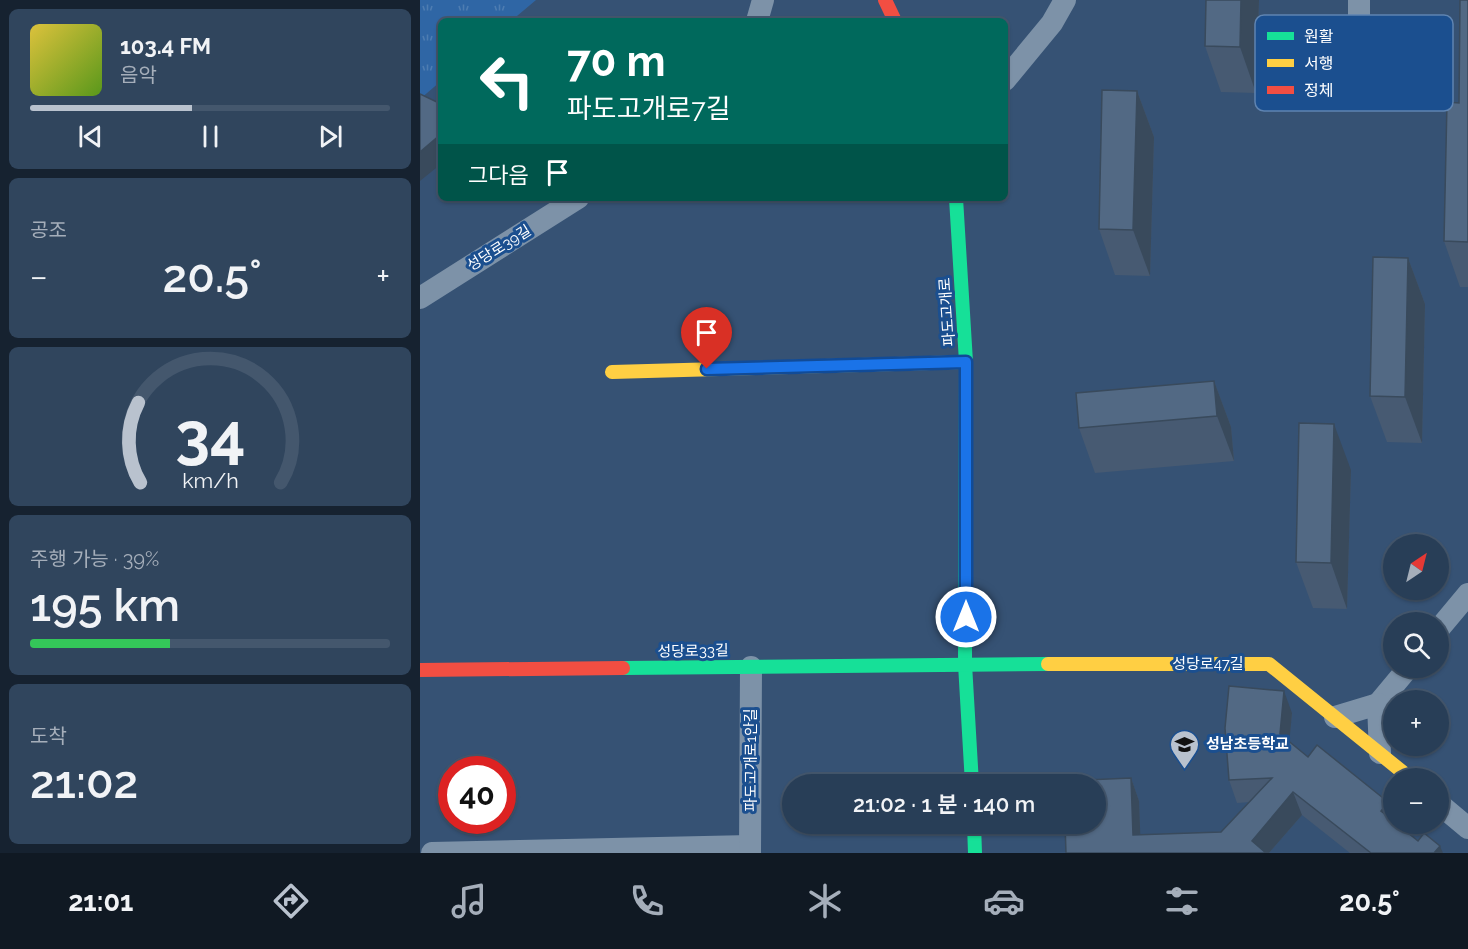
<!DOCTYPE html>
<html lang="ko">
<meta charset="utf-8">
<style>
:root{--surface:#283e57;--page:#30455d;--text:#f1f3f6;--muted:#a5aeba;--line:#44576d;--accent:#b9c2ce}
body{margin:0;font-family:Raleway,"Noto Sans KR",sans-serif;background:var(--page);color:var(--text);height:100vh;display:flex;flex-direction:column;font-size:22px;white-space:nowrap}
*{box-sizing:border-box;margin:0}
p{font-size:20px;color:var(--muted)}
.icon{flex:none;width:33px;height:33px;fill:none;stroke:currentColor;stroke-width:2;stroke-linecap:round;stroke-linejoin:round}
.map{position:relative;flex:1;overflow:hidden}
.side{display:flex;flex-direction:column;gap:9px;padding:9px;background:#162230;width:420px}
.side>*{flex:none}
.banner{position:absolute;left:18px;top:18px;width:570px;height:183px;border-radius:9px;box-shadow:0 2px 4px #0004,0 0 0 2px var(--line);background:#00695c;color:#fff;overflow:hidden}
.needle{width:39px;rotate:35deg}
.controls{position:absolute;left:963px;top:534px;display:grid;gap:12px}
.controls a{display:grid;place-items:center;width:66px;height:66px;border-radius:50%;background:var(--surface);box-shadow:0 2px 4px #0004,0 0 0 2px var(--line);font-size:30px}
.speed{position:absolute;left:18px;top:756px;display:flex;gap:12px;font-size:30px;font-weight:700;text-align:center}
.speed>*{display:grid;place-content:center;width:78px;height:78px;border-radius:50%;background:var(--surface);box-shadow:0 2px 4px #0004,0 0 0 2px var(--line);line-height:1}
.speed .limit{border:9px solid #d22;background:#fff;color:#111}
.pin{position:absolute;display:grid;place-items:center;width:51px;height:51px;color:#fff;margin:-62px -26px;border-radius:50% 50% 50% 0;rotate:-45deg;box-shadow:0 0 6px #0007}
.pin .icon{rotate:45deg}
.me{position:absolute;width:66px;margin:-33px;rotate:0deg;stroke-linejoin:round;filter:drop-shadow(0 0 4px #0008)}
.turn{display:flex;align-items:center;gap:21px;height:126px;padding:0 30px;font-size:27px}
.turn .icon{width:78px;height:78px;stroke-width:2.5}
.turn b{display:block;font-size:42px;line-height:51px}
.then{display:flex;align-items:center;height:57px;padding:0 30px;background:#0003;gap:12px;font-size:22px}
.big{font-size:45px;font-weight:600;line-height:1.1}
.side .widget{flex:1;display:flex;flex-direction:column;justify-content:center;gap:9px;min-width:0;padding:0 21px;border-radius:9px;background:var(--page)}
.side .dial{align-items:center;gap:0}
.dial svg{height:156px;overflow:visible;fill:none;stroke:var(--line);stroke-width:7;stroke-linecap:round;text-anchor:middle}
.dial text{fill:var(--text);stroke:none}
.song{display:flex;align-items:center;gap:18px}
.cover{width:72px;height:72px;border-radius:9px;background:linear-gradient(135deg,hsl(50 70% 55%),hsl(90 70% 35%))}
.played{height:6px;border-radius:3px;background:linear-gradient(90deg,var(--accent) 45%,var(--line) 45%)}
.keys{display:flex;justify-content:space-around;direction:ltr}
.heat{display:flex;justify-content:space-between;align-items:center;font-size:33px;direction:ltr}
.charge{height:9px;border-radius:4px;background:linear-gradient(90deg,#34c759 39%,var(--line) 0)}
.trip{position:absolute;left:362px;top:774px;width:324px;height:60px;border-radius:30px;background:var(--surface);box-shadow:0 2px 4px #0004,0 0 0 2px var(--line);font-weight:600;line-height:60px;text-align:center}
.dock{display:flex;height:96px;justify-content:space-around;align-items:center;background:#101923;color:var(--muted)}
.dock .icon{width:42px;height:42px}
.dock .selected{color:var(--accent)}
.dock b{font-size:27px;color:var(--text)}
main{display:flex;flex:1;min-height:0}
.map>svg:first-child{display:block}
.park{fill:url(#park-tufts)}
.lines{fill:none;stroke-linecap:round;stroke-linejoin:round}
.street{stroke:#7d92a8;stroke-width:22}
.fast{stroke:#16e098;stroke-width:14}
.slow{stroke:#ffcf43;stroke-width:14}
.jam{stroke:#f24e42;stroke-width:14}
.wall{fill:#475a72}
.shaded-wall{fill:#394a5c}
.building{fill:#526984;stroke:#394a5c;stroke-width:1.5}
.route-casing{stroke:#114b97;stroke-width:15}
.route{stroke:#1a73e8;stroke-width:10}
.labels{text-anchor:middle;stroke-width:6;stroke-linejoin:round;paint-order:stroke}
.street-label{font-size:15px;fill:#fff;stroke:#1b4f8f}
.poi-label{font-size:15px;font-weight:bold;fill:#fff;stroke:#1b4f8f;text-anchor:start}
.key{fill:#1b4f8f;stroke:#5f84b1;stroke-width:1.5}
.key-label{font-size:16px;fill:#fff}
</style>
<main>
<section class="side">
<div class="widget">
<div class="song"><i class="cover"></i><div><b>103.4 FM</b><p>음악</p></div></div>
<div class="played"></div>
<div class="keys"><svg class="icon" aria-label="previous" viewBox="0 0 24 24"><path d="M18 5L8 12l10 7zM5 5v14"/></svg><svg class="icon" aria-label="pause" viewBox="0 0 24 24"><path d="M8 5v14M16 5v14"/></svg><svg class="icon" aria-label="next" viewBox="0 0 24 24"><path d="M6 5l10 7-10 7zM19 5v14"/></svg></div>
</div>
<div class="widget"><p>공조</p>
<div class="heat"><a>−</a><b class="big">20.5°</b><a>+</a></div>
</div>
<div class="widget dial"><svg viewBox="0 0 100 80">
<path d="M14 69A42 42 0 1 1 86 69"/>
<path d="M14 69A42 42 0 0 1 13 28" stroke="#b9c2ce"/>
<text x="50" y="56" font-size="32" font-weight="700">34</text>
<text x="50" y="72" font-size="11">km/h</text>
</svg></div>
<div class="widget"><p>주행 가능 · 39%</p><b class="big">195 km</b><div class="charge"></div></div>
<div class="widget"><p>도착</p><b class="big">21:02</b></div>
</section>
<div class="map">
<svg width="1048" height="853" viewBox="0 0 1048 853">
<defs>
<pattern id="park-tufts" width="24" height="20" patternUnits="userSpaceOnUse" patternTransform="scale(1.5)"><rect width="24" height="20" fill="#2f66a5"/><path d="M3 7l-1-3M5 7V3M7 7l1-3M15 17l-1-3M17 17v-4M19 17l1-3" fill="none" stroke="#4e7db2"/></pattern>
</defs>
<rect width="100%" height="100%" fill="#365274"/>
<polygon class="park" points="0,0 116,0 91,21 21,21 21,81 0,99"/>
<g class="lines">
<g class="street">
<polyline points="939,0 939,44"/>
<polyline points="337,21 343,0"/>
<polyline points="585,80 632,23 645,0"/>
<polyline points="0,298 158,198"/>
<polyline points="1018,630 1048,594"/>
<polyline points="958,704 988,668"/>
<polyline points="915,717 958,704 960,753"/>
<polyline points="1018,803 1048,828"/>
<polyline points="12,853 330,846"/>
<polyline points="330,853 331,667"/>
</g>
<g class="fast">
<polyline points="536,198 546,362 545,664 552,784"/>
<polyline points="203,668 628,664"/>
<polyline points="554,824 555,853"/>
</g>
<g class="slow">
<polyline points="192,372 546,362"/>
<polyline points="628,664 849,664 990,778"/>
</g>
<g class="jam">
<polyline points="465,0 475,21"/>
<polyline points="0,670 203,668"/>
</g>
</g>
<g class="wall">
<polygon points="839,0 836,93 801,92 785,46"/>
<polygon points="1048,0 1048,287 1040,287 1024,241 1039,103"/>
<polygon points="717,91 734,137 730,276 695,275 679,229"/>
<polygon points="988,258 1005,304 1002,443 967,442 950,396"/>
<polygon points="794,381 811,427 814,461 675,473 659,428"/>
<polygon points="931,470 927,609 893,608 876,562"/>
<polygon points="872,713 869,741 888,757 968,802 974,816 974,824 998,841 1023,853 930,853 882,815 849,853 646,853 711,778 719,801 720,835 801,832 830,802 817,803 809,780"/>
</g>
<g class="shaded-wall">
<polygon points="821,0 839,0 836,93 820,47"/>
<polygon points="717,91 734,137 730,276 713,230"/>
<polygon points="21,134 21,164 0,181 0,152"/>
<polygon points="988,258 1005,304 1002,443 985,397"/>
<polygon points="794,381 811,427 814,461 797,416"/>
<polygon points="914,424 931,470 927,609 911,563"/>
<polygon points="864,691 872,713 868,756 860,734"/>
<polygon points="711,778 719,801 721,853 713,835"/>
<polygon points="873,792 882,815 849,853 836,853 832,841"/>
<polygon points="968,802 974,816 974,824 961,811"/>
<polygon points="1020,846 1023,853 1014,853"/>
</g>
<g class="building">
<polygon points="786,0 821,0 820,47 785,46"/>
<polygon points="1040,0 1048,0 1048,242 1024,241 1027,102 1039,103"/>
<polygon points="682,90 717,91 713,230 679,229"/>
<polygon points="0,94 21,104 21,134 0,152"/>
<polygon points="953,257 988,258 985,397 950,396"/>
<polygon points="794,381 797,416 659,428 656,393"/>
<polygon points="879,423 914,424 911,563 876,562"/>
<polygon points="809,686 864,691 860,734 888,757 897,745 968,802 961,811 974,821 974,824 977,824 998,841 1004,833 1020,846 1014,853 951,853 873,792 832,841 846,853 646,853 645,824 675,824 675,784 643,784 643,781 711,778 713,835 801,832 852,778 809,780 805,728"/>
</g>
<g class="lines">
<defs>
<polyline id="route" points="287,369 546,362 546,617"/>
</defs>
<use href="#route" class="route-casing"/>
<use href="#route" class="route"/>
</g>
<defs>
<symbol id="school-pin" viewBox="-11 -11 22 30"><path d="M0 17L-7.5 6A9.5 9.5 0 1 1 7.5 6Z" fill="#b9c2ce" stroke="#1b4f8f"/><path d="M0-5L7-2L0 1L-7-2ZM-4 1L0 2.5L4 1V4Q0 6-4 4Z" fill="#111"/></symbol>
</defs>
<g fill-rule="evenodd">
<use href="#school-pin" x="748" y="728" width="33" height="45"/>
</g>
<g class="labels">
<g class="street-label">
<text transform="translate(79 248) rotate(-32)" y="5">성당로39길</text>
<text transform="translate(527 312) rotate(-94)" y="5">파도고개로</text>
<text transform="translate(273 651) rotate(-1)" y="5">성당로33길</text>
<text x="788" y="669">성당로47길</text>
<text transform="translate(331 760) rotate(-90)" y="5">파도고개로1안길</text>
</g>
<g class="poi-label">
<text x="786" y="749">성남초등학교</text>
</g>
</g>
<rect x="835" y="15" width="198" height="96" rx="9" class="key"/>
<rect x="847" y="32" width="27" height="8" fill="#16e098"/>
<rect x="847" y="59" width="27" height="8" fill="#ffcf43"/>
<rect x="847" y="86" width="27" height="8" fill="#f24e42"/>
<g class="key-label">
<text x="884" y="42">원활</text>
<text x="884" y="69">서행</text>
<text x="884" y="96">정체</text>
</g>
</svg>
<div class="controls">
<a><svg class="needle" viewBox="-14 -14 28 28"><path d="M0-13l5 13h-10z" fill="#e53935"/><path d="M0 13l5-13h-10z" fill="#a5aeba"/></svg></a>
<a><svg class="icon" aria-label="search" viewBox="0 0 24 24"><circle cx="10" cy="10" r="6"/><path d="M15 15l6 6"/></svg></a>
<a>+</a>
<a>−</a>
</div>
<div class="speed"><div class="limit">40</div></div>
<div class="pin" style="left:287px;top:369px;background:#d93025"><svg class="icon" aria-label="arrive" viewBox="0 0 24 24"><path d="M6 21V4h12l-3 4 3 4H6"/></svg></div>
<svg class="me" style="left:546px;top:617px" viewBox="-20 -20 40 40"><circle r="17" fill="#1a73e8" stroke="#fff" stroke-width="3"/><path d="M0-11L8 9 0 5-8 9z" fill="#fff"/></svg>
<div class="trip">21:02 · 1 분 · 140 m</div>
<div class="banner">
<div class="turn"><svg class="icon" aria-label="left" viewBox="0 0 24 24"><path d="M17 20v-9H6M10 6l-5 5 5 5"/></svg><div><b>70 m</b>파도고개로7길</div></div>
<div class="then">그다음<svg class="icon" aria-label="arrive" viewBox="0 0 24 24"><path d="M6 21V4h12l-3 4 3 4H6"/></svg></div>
</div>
</div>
</main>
<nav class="dock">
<b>21:01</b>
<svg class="icon selected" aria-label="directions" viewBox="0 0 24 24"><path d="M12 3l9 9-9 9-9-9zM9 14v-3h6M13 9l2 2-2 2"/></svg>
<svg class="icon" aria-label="music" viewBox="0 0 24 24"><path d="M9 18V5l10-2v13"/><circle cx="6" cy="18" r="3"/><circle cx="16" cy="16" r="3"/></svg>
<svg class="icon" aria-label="phone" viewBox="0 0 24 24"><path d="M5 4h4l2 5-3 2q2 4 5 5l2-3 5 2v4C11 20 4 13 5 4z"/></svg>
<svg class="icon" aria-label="climate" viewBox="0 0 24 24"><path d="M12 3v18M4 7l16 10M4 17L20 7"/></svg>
<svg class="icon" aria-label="car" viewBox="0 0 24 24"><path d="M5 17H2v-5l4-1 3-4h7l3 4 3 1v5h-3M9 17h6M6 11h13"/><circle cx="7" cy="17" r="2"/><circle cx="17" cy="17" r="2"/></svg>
<svg class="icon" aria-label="filters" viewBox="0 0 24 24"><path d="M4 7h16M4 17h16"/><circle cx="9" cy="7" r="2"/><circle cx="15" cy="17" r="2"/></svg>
<b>20.5°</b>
</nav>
